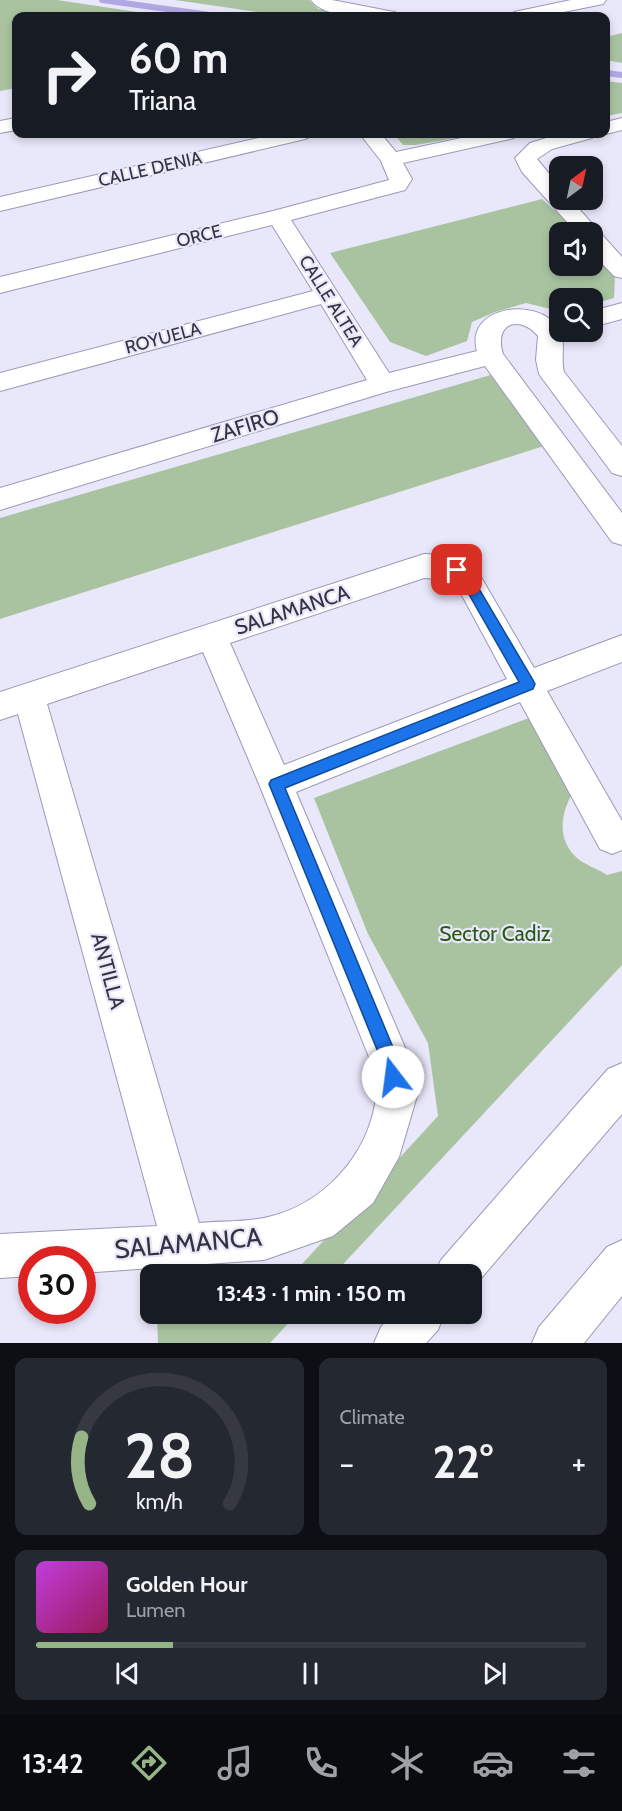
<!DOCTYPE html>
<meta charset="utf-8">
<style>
:root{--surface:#171b24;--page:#242831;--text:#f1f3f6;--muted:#9ea1a6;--line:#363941;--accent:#96b587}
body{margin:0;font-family:Cabin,sans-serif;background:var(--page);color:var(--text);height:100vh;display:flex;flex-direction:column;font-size:22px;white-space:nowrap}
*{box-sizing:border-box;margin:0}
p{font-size:20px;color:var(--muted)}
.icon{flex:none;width:33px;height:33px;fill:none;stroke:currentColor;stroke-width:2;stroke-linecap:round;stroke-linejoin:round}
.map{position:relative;height:1343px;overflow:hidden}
.panel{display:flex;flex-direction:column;gap:15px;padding:15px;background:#0d0f14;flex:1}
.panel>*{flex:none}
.hud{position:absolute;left:12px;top:12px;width:598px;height:126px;border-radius:12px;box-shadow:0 3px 9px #0003;background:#171b24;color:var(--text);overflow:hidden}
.needle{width:39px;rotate:33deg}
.fabs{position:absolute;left:549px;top:156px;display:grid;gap:12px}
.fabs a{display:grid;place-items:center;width:54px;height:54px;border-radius:12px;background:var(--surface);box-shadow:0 3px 9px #0003;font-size:30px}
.speed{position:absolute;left:18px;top:1246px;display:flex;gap:12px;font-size:30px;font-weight:700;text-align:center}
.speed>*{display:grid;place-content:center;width:78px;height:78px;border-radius:50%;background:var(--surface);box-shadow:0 3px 9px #0003;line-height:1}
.speed .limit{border:9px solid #d22;background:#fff;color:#111}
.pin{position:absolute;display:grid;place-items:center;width:51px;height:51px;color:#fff;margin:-26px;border-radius:12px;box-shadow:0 3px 9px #0006}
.me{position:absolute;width:66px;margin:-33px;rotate:345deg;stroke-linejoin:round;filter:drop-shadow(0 0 4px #0008)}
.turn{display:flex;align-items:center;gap:21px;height:126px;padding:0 18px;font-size:27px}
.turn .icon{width:78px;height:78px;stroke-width:2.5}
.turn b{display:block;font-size:42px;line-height:51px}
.big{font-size:45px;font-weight:700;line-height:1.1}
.panel .card{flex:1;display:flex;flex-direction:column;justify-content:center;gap:9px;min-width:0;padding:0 21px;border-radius:12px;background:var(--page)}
.panel .dial{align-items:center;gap:0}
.dial svg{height:156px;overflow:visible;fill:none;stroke:var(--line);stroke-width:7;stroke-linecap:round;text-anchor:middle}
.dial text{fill:var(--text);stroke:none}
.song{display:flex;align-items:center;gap:18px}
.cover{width:72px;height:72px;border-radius:9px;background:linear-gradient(135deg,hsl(290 70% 55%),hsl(330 70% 35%))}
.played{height:6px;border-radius:3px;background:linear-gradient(90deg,var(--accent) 25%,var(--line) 25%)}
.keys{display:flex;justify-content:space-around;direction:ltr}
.heat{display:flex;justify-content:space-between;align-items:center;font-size:33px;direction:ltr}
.panel .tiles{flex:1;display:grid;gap:15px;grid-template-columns:1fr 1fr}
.card:last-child{grid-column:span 2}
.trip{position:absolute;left:140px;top:1264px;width:342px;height:60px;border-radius:12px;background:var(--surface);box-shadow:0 3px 9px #0003;font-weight:700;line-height:60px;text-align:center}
.tab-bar{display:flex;height:96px;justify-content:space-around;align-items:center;background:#090b0e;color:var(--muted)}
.tab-bar .icon{width:42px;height:42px}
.tab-bar .selected{color:var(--accent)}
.tab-bar b{font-size:27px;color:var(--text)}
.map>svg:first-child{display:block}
.green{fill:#a9c3a0}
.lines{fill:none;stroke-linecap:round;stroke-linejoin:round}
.stream{stroke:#afa8e3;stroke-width:6}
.minor-casing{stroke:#9c99b7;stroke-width:2}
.minor{fill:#fff;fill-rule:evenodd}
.route{fill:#1a73e8;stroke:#114b97;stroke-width:1.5}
.labels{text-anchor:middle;stroke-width:4.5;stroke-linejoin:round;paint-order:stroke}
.far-street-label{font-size:18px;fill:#343340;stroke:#e9e7fa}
.street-label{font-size:21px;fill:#343340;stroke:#e9e7fa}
.park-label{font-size:21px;fill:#295a14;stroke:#e9e7fa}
.near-street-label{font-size:26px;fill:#343340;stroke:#e9e7fa}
</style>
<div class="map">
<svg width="622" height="1343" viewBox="0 0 622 1343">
<rect width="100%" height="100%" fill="#e9e7fa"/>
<g class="green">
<polygon points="0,0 57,0 164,16 16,16 16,88 0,91"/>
<polygon points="175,0 309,0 318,9 359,16 285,16"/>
<polygon points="622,33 622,63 606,60 606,37"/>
<polygon points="606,81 622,83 622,113 606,116"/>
<polygon points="394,134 477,134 416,145 403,145"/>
<polygon points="542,199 578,232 560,232 560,266 592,266 593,246 615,275 614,298 593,304 592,298 560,298 559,311 526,303 495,312 472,322 467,341 426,356 390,342 330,253"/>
<polygon points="494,374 547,445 0,619 0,518"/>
<path d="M529,718l44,74c-12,21 -17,47 4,66 8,7 21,11 30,17l15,-4v94l-289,310h-41l146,-159 -10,-73 -60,-109 -54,-136z"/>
<polygon points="157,1314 297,1314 270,1343 158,1343"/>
</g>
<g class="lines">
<g class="stream">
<polyline points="102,0 217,16"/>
<polyline points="606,73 622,75"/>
</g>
<defs>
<g id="minor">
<path d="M311,0h21l57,11 6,1 3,4c-22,2 -73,4 -87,-16z"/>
<polygon points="571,0 606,0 603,4 544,16 511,16 514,12"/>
<polygon points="16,118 16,130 0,133 0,121"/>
<polygon points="622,118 622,130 606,134 603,134 606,134 606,122"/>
<polygon points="276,134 311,134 308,138 301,140 0,211 0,197"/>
<path d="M360,134h21l15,18 84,-18h37l-3,4 -111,25 9,16 -7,11 -114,30 98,153 88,-22c-13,-45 61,-55 81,-23 9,13 2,28 6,44l58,74v30l-10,-3 -73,-99 -3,-14 2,-24c-17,-21 -45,-14 -35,18l119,159v32l-10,-3 -127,-176 -99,26 -386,118v-22l367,-108 -46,-76 -321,87v-18l313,-82 -41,-66 -272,68v-16l273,-66 116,-31 -8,-19z"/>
<polygon points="559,134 595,134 592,138 552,149 537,159 560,187 560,200 571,200 622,257 622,278 614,276 592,253 592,232 576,232 522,172 515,158 530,143"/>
<polygon points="622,303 622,319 592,327 592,311"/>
<path d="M424,554c20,0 39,4 54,18l56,96 88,-33v27l-75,29 75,130v29l-10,4 -12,-5 -80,-147 -224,90 113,265 8,39 -18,61 -26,46 -40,33 -69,24 -182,13v-13h-50v16l-32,2v-44l157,-8 -139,-512 -18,6v-28zM424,578l20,1 14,9 49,91 -223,86 -54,-122zM203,652l56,132 110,273c3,12 9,29 7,41 -8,59 -54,108 -112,120 -21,4 -44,3 -65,5l-152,-519z"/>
<polygon points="622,1063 622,1114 471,1290 471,1275 434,1275 441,1260 608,1069"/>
<polygon points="622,1240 622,1296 584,1343 532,1343 539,1327 607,1247"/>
<polygon points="392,1314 444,1314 438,1330 426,1343 374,1343 381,1327"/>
</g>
</defs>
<use href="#minor" class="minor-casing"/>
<use href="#minor" class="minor"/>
</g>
<polygon class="route" points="457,565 472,577 533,680 535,684 533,689 285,788 397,1057 401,1077 399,1083 393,1085 387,1083 380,1057 269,784 271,780 519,682 463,584 451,570 453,567"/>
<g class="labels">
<g class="far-street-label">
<text transform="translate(150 169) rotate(-13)" y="6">CALLE DENIA</text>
<text transform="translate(199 236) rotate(-14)" y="6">ORCE</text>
<text transform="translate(331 301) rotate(58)" y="6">CALLE ALTEA</text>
<text transform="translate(163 338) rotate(-15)" y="6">ROYUELA</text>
</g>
<g class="street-label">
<text transform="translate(245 426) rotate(-17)" y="7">ZAFIRO</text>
<text transform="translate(292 610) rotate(-18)" y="7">SALAMANCA</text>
<text transform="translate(108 971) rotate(75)" y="7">ANTILLA</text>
</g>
<g class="park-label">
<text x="495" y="941">Sector Cadiz</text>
</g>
<g class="near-street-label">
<text transform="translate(188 1243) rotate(-5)" y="9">SALAMANCA</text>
</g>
</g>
</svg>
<div class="fabs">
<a><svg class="needle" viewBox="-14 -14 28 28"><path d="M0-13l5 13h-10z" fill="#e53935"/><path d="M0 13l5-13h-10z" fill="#9ea1a6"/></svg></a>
<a><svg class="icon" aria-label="sound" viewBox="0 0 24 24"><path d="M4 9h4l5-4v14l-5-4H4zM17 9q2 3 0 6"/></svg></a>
<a><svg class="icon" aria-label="search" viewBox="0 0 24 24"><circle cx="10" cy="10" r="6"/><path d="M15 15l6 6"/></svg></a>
</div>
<div class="speed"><div class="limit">30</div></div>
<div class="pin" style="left:457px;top:570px;background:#d93025"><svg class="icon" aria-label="arrive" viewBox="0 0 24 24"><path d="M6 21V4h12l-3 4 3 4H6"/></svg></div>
<svg class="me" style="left:393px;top:1077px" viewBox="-20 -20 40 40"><circle r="19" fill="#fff"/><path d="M0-13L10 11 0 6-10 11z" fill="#1a73e8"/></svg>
<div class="trip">13:43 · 1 min · 150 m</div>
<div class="hud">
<div class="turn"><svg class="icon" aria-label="right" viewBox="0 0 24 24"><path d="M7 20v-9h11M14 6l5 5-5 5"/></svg><div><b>60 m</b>Triana</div></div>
</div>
</div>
<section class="panel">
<div class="tiles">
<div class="card dial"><svg viewBox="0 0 100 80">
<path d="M14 69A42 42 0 1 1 86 69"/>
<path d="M14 69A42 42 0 0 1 10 35" stroke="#96b587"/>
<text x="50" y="56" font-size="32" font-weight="700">28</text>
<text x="50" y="72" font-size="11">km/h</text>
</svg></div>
<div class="card"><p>Climate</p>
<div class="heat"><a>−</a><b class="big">22°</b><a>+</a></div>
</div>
<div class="card">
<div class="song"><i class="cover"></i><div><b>Golden Hour</b><p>Lumen</p></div></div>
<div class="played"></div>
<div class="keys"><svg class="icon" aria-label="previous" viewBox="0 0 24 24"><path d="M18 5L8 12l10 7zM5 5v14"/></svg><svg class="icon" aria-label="pause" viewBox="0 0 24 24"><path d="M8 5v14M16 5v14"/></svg><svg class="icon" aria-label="next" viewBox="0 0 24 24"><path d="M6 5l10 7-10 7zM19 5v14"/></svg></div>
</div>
</div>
</section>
<nav class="tab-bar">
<b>13:42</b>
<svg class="icon selected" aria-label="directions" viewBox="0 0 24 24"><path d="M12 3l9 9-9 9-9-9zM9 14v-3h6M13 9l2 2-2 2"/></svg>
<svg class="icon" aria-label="music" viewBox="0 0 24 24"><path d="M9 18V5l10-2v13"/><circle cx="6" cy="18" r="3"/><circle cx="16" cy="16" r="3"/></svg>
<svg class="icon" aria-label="phone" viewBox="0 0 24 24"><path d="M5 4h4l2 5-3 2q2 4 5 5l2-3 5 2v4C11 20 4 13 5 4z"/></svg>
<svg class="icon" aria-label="climate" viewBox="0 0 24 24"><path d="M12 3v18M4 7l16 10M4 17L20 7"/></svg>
<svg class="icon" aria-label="car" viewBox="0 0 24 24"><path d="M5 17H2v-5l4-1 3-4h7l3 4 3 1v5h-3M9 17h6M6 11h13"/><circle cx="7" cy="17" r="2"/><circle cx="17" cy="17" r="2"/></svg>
<svg class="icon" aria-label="filters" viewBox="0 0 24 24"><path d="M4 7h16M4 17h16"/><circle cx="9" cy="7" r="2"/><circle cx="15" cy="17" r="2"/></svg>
</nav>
